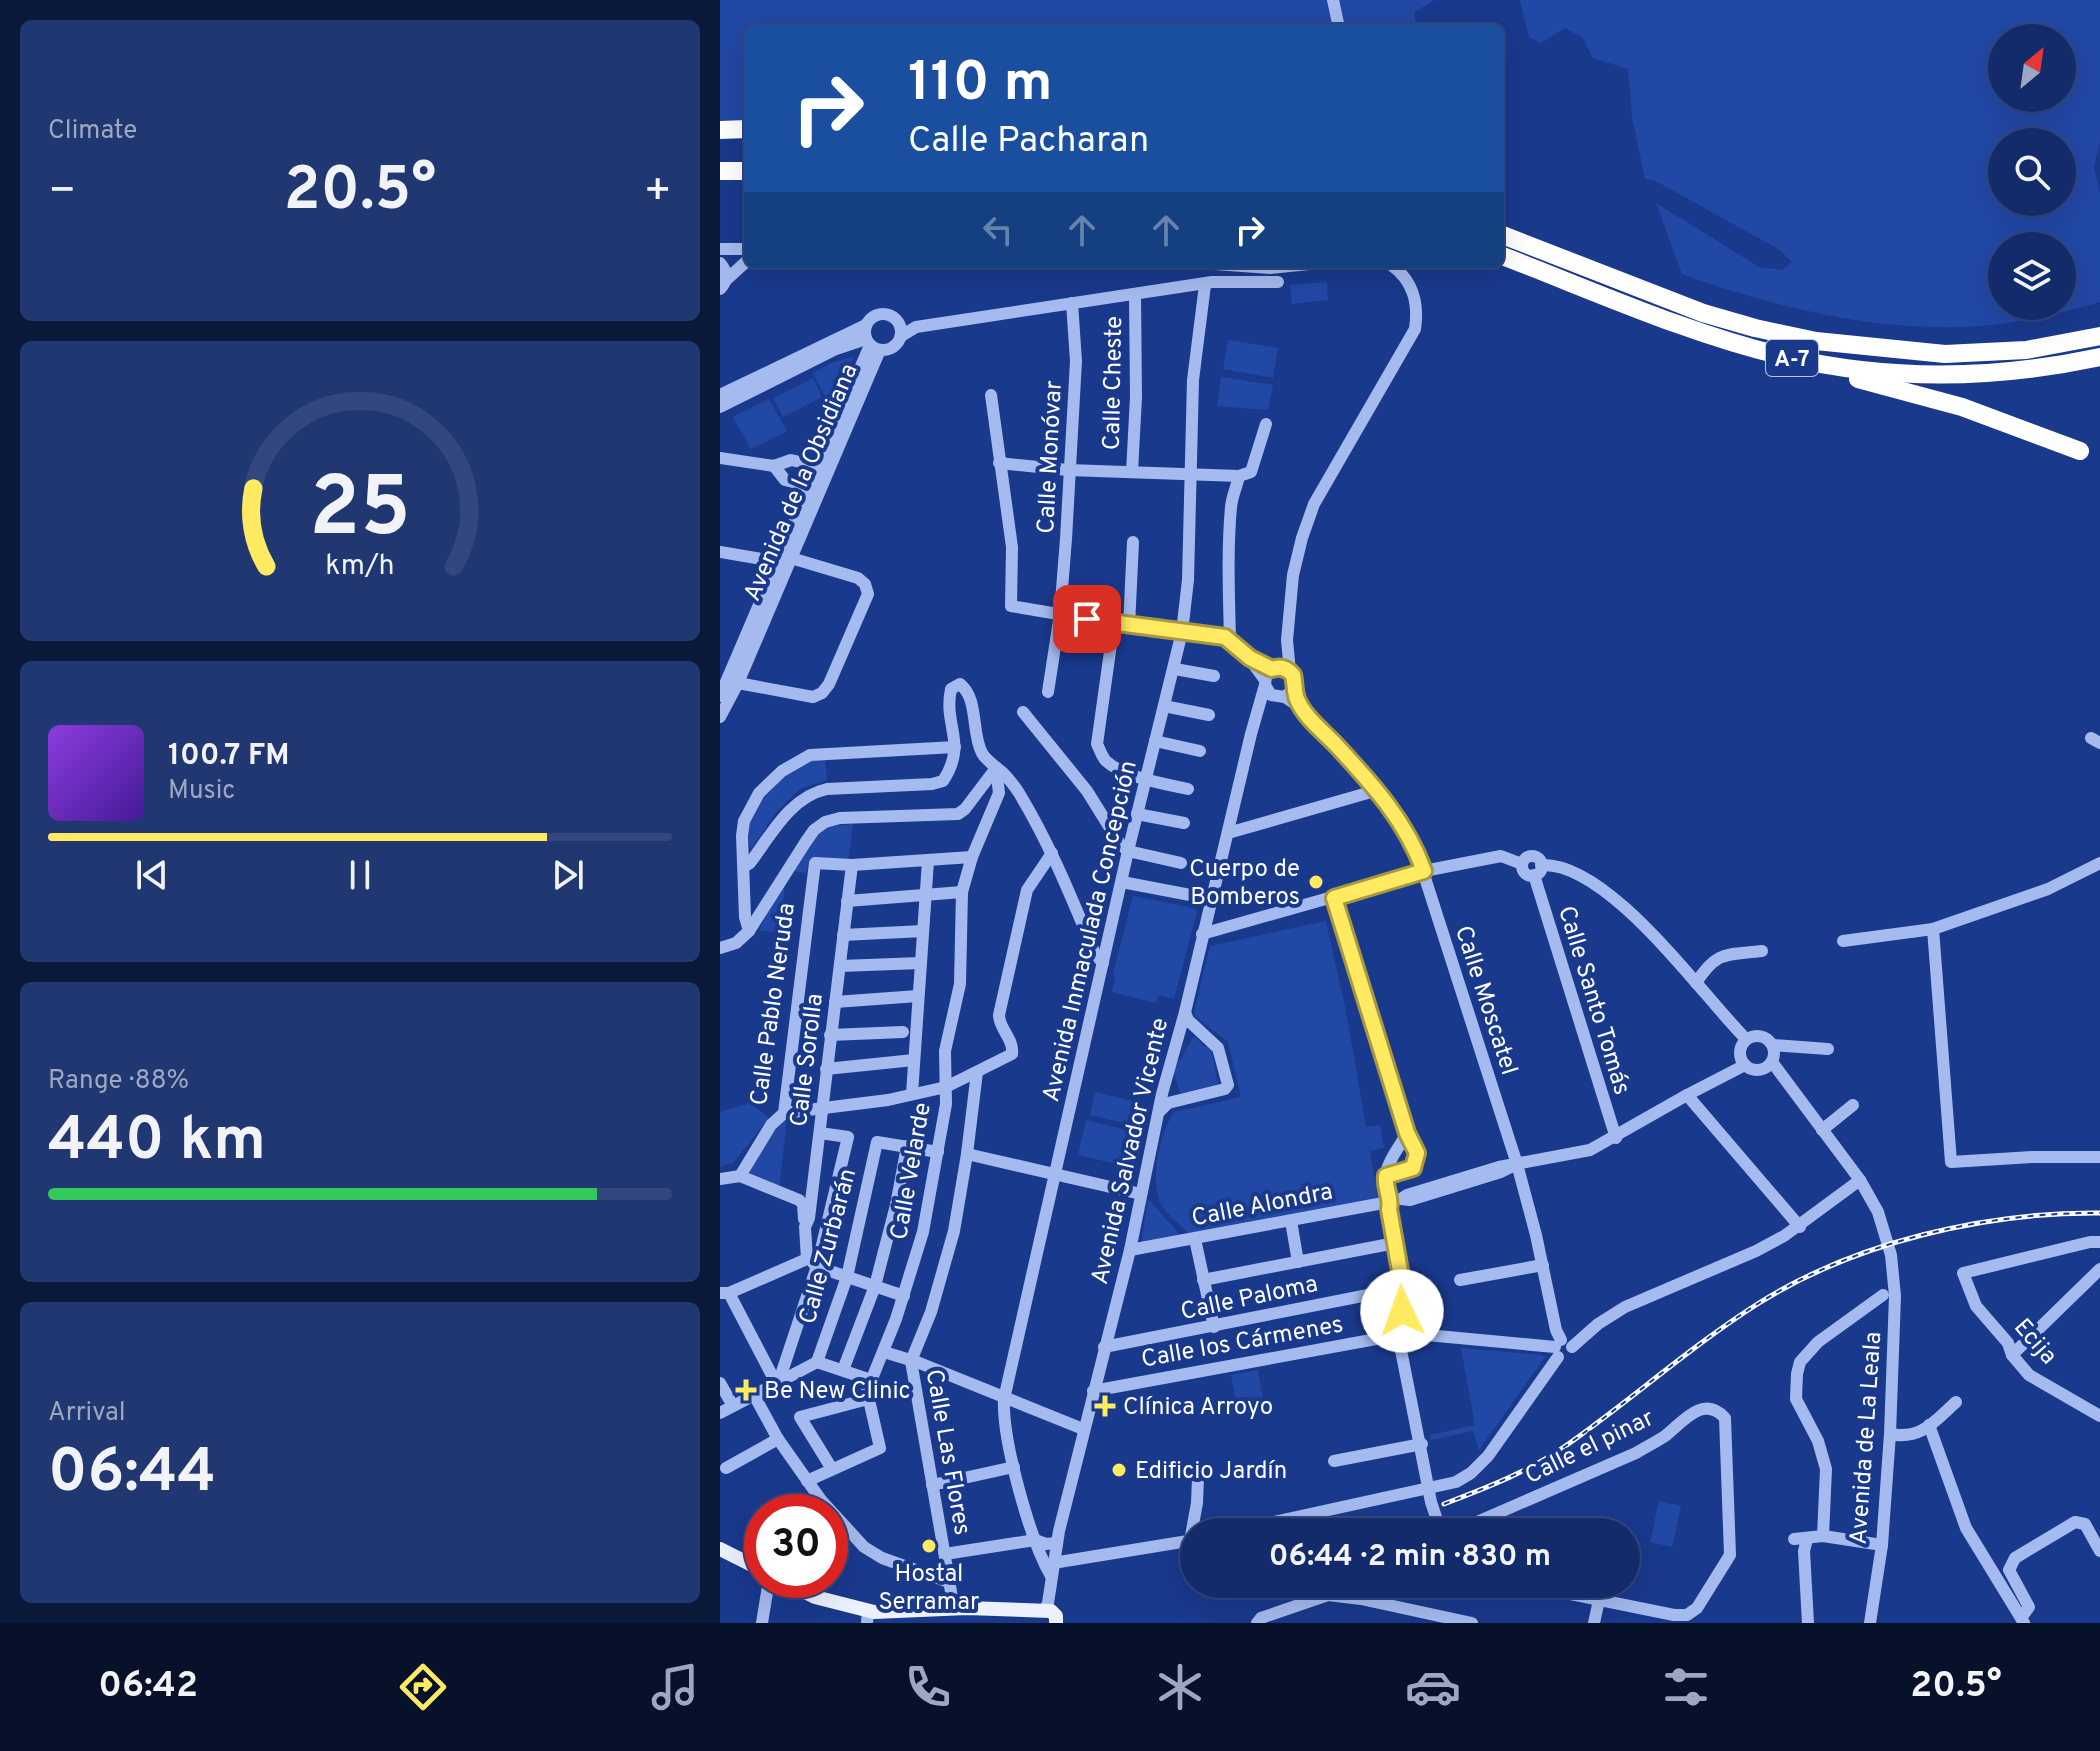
<!DOCTYPE html>
<meta charset="utf-8">
<style>
:root{--surface:#132b6a;--page:#203772;--text:#f1f3f6;--muted:#9da7c1;--line:#32477e;--accent:#ffea62}
body{margin:0;font-family:Overpass,sans-serif;background:var(--page);color:var(--text);height:100vh;display:flex;flex-direction:column;font-size:30px;white-space:nowrap}
*{box-sizing:border-box;margin:0}
p{font-size:26px;color:var(--muted)}
.icon{flex:none;width:44px;height:44px;fill:none;stroke:currentColor;stroke-width:2;stroke-linecap:round;stroke-linejoin:round}
.map{position:relative;flex:1;overflow:hidden}
.drawer{display:flex;flex-direction:column;gap:20px;padding:20px;background:#0a183a;width:720px}
.drawer>*{flex:none}
.hud{position:absolute;left:24px;top:24px;width:760px;height:244px;border-radius:12px;box-shadow:0 8px 32px #0002,0 0 0 2px var(--line);background:#1a4fa0;color:#fff;overflow:hidden}
.needle{width:52px;rotate:29deg}
.controls{position:absolute;left:1268px;top:24px;display:grid;gap:16px}
.controls a{display:grid;place-items:center;width:88px;height:88px;border-radius:50%;background:var(--surface);box-shadow:0 8px 32px #0002,0 0 0 2px var(--line);font-size:40px}
.speed{position:absolute;left:24px;top:1494px;display:flex;gap:16px;font-size:40px;font-weight:700;text-align:center}
.speed>*{display:grid;place-content:center;width:104px;height:104px;border-radius:50%;background:var(--surface);box-shadow:0 8px 32px #0002,0 0 0 2px var(--line);line-height:1}
.speed .limit{border:12px solid #d22;background:#fff;color:#111}
.pin{position:absolute;display:grid;place-items:center;width:68px;height:68px;color:#fff;margin:-34px;border-radius:16px;box-shadow:0 4px 12px #0006}
.me{position:absolute;width:88px;margin:-44px;rotate:357deg;stroke-linejoin:round;filter:drop-shadow(0 0 6px #0008)}
.turn{display:flex;align-items:center;gap:28px;height:168px;padding:0 32px;font-size:36px}
.turn .icon{width:104px;height:104px;stroke-width:2.5}
.turn b{display:block;font-size:56px;line-height:68px}
.lanes{display:flex;align-items:center;height:76px;padding:0 32px;background:#0003;justify-content:center;gap:40px;direction:ltr}
.lanes .off{opacity:.35}
.big{font-size:60px;font-weight:700;line-height:1.1}
.drawer .widget{flex:1;display:flex;flex-direction:column;justify-content:center;gap:12px;min-width:0;padding:0 28px;border-radius:12px;background:var(--page)}
.drawer .dial{align-items:center;gap:0}
.dial svg{height:208px;overflow:visible;fill:none;stroke:var(--line);stroke-width:7;stroke-linecap:round;text-anchor:middle}
.dial text{fill:var(--text);stroke:none}
.song{display:flex;align-items:center;gap:24px}
.cover{width:96px;height:96px;border-radius:12px;background:linear-gradient(135deg,hsl(270 70% 55%),hsl(260 70% 35%))}
.played{height:8px;border-radius:4px;background:linear-gradient(90deg,var(--accent) 80%,var(--line) 80%)}
.keys{display:flex;justify-content:space-around;direction:ltr}
.heat{display:flex;justify-content:space-between;align-items:center;font-size:44px;direction:ltr}
.charge{height:12px;border-radius:6px;background:linear-gradient(90deg,#34c759 88%,var(--line) 0)}
.trip{position:absolute;left:460px;top:1518px;width:460px;height:80px;border-radius:40px;background:var(--surface);box-shadow:0 8px 32px #0002,0 0 0 2px var(--line);font-weight:700;line-height:80px;text-align:center}
.menu{display:flex;height:128px;justify-content:space-around;align-items:center;background:#08112a;color:var(--muted)}
.menu .icon{width:56px;height:56px}
.menu .active{color:var(--accent)}
.menu b{font-size:36px;color:var(--text)}
main{display:flex;flex:1;min-height:0}
.map>svg:first-child{display:block}
.green{fill:#2248a6;fill-rule:evenodd}
.lines{fill:none;stroke-linecap:round;stroke-linejoin:round}
.minor{stroke:#a5baee;stroke-width:12}
.major{stroke:#ecf0ff;stroke-width:14}
.highway{stroke:#fff;stroke-width:18}
.rail-casing{stroke:#fff;stroke-width:5}
.rail{stroke:#19398d;stroke-width:2;stroke-dasharray:6;stroke-linecap:butt}
.route-casing{stroke:#a69840;stroke-width:20}
.route{stroke:#ffea62;stroke-width:14}
.poi-dot{fill:#ffea62;stroke:#19398d;stroke-width:3}
.labels{text-anchor:middle;stroke-width:8;stroke-linejoin:round;paint-order:stroke}
.shield{fill:#19398d;stroke:#bac4dd;stroke-width:2}
.shield-label{font-size:22px;font-weight:bold;fill:#fff}
.street-label{font-size:24px;fill:#fff;stroke:#19398d}
.poi-label{font-size:24px;fill:#fff;stroke:#19398d;text-anchor:start}
</style>
<main>
<section class="drawer">
<div class="widget"><p>Climate</p>
<div class="heat"><a>−</a><b class="big">20.5°</b><a>+</a></div>
</div>
<div class="widget dial"><svg viewBox="0 0 100 80">
<path d="M14 69A42 42 0 1 1 86 69"/>
<path d="M14 69A42 42 0 0 1 9 39" stroke="#ffea62"/>
<text x="50" y="56" font-size="32" font-weight="700">25</text>
<text x="50" y="72" font-size="11">km/h</text>
</svg></div>
<div class="widget">
<div class="song"><i class="cover"></i><div><b>100.7 FM</b><p>Music</p></div></div>
<div class="played"></div>
<div class="keys"><svg class="icon" aria-label="previous" viewBox="0 0 24 24"><path d="M18 5L8 12l10 7zM5 5v14"/></svg><svg class="icon" aria-label="pause" viewBox="0 0 24 24"><path d="M8 5v14M16 5v14"/></svg><svg class="icon" aria-label="next" viewBox="0 0 24 24"><path d="M6 5l10 7-10 7zM19 5v14"/></svg></div>
</div>
<div class="widget"><p>Range · 88%</p><b class="big">440 km</b><div class="charge"></div></div>
<div class="widget"><p>Arrival</p><b class="big">06:44</b></div>
</section>
<div class="map">
<svg width="1380" height="1623" viewBox="0 0 1380 1623">
<rect width="100%" height="100%" fill="#19398d"/>
<g class="green">
<polygon points="0,0 714,0 695,12 695,28 28,28 28,123 0,123"/>
<path d="M800,0h580v140l-6,27 6,27v108c-39,11 -79,21 -119,24 -101,7 -205,-18 -299,-52l-26,-71 103,64 23,3 10,-8 -12,-12 -126,-70 -9,-1 -13,-62 -4,-48 -35,-11 -11,-21 -17,-9 -24,15 -12,-6zM1282,38h60v60h-60zM1282,142h60v60h-60zM1282,246h60v60h-60z"/>
<polygon points="607,282 608,300 572,304 570,285"/>
<polygon points="508,340 558,348 553,378 503,369"/>
<polygon points="134,356 114,401 106,399 93,373 112,363"/>
<polygon points="501,377 553,385 548,410 497,406"/>
<polygon points="93,378 102,397 63,417 53,398"/>
<polygon points="49,399 67,431 31,449 13,417"/>
<path d="M105,758l2,22 -28,9 -22,22 -26,38c-13,-43 32,-88 74,-91z"/>
<polygon points="133,824 128,861 97,857 89,861 86,873 73,871 93,839 106,827"/>
<polygon points="65,881 62,920 74,922 71,935 39,930"/>
<polygon points="413,896 474,908 477,912 454,999 438,995 436,1003 392,992 395,979 393,974"/>
<path d="M606,921l20,90 20,116 14,-2 4,23 -13,3 -2,-5 9,52 -188,37c-9,-10 -25,-21 -30,-33 -10,-22 0,-70 14,-90l67,-15 -13,-55 -33,-26 -1,-4 16,-66z"/>
<polygon points="474,1036 485,1047 491,1046 498,1085 460,1093 453,1070 455,1062 461,1059"/>
<polygon points="375,1092 422,1103 417,1126 370,1115"/>
<polygon points="30,1103 49,1118 13,1163 0,1167 0,1112"/>
<polygon points="67,1119 59,1188 28,1175 47,1139"/>
<polygon points="366,1120 418,1133 409,1167 358,1155"/>
<polygon points="428,1199 462,1237 421,1243"/>
<polygon points="741,1348 821,1355 825,1357 759,1450 753,1431 711,1440 710,1435 755,1425"/>
<polygon points="538,1370 544,1406 518,1411 511,1375"/>
<polygon points="939,1501 961,1506 952,1547 930,1542"/>
</g>
<g class="lines">
<g class="minor">
<polyline points="613,0 619,28"/>
<polyline points="0,249 28,249"/>
<path d="M0,263c8,9 8,18 0,26"/>
<polyline points="495,264 550,268 589,264"/>
<polyline points="6,280 28,260"/>
<circle cx="163" cy="332" r="18"/>
<polyline points="181,336 196,327 492,282 558,282"/>
<polyline points="0,395 146,325"/>
<polyline points="271,395 292,547 291,606 409,626 505,637 525,653 545,680"/>
<polyline points="0,407 116,349 146,339"/>
<polyline points="0,458 54,466 71,460 98,466"/>
<polyline points="279,463 348,470 519,476 531,472 546,424"/>
<polyline points="54,466 65,480 89,486"/>
<polyline points="412,472 416,397 415,294"/>
<polyline points="0,552 59,562"/>
<path d="M394,623l-17,121c3,6 5,13 9,17 17,16 59,23 82,28"/>
<polyline points="409,626 413,542"/>
<path d="M510,640c-1,-45 -3,-89 1,-133 1,-11 6,-21 8,-31"/>
<polyline points="455,669 494,676"/>
<path d="M570,672l-3,-32 6,-65 9,-37 12,-34 101,-175c4,-27 -2,-49 -25,-65"/>
<polyline points="18,683 93,697 102,693 109,684 148,594 145,584 138,578 71,558"/>
<polyline points="574,688 565,697 551,695 545,685 546,676 558,667 570,672 581,707"/>
<polyline points="328,692 340,614 346,539 356,361 352,303"/>
<polyline points="0,696 150,345"/>
<path d="M565,697c20,12 34,30 50,47 34,37 58,64 82,109l100,311 19,71 20,95 5,10"/>
<polyline points="444,706 489,715"/>
<polyline points="303,712 367,791 400,844 408,851 461,863"/>
<polyline points="0,717 18,683 160,350"/>
<polyline points="1371,738 1380,743"/>
<polyline points="435,741 480,751"/>
<polyline points="417,814 464,823"/>
<polyline points="508,833 658,790"/>
<circle cx="812" cy="866" r="10"/>
<path d="M821,865c67,-4 160,129 205,174"/>
<path d="M24,867l6,-4c21,-28 40,-66 77,-74l105,-5 11,-3c25,-38 0,-55 8,-92l9,-5c19,15 11,49 22,69 5,9 15,14 22,21 5,5 11,13 15,19 31,51 53,106 76,161l8,9"/>
<polyline points="814,875 896,1138"/>
<polyline points="402,882 491,899"/>
<polyline points="614,898 687,1133"/>
<polyline points="127,901 242,892"/>
<polyline points="1213,929 1231,1162 1312,1157 1380,1157"/>
<polyline points="29,931 25,917 22,836 24,821 39,793 62,771 90,755 235,747"/>
<polyline points="482,934 704,871 781,856 802,864"/>
<polyline points="123,935 203,931"/>
<polyline points="1123,941 1213,929 1328,889 1380,863"/>
<polyline points="0,948 16,943 29,931 85,843 94,830 105,822 120,818 238,814 245,809 276,768"/>
<polyline points="120,966 201,963"/>
<path d="M976,983c21,-33 31,-28 66,-32"/>
<polyline points="115,1002 198,996"/>
<polyline points="110,1035 183,1032"/>
<circle cx="1037" cy="1053" r="17"/>
<polyline points="1053,1045 1108,1049"/>
<polyline points="1052,1062 1140,1180 1158,1212 1171,1255 1175,1296 1170,1434 1162,1545 1150,1623"/>
<polyline points="106,1069 194,1060"/>
<polyline points="192,1094 208,861"/>
<polyline points="967,1095 1080,1227"/>
<polyline points="439,1112 448,1103 505,1089 508,1085 498,1048 468,1020 465,1012"/>
<path d="M64,1113l104,-13 58,-13 66,-33c2,-15 -13,-25 -13,-39l28,-125 25,-37"/>
<polyline points="1102,1130 1133,1105"/>
<polyline points="247,1154 421,1194"/>
<polyline points="797,1164 781,1172 690,1200 681,1199 687,1195 779,1167 870,1150 967,1095 1025,1065"/>
<polyline points="20,1176 51,1125 64,1113 95,863 132,865 252,857"/>
<polyline points="20,1176 79,1200 83,1204 84,1219"/>
<path d="M666,1176l27,-8c7,-14 0,-22 -6,-35 -8,15 -23,32 -22,50 0,10 6,16 4,26l14,87 -5,39 33,167 10,30"/>
<polyline points="0,1179 20,1176"/>
<polyline points="571,1221 578,1262"/>
<polyline points="475,1239 494,1327"/>
<polyline points="1380,1242 1370,1242 1243,1273 1256,1306 1288,1343 1292,1355 1309,1375 1380,1416"/>
<polyline points="410,1250 674,1201"/>
<polyline points="87,1259 85,1227 89,1218 132,865"/>
<polyline points="93,1263 101,1268 184,1296"/>
<polyline points="483,1280 675,1243"/>
<polyline points="740,1280 823,1265"/>
<polyline points="0,1293 9,1293 87,1259"/>
<polyline points="9,1293 56,1383"/>
<polyline points="384,1347 683,1288"/>
<polyline points="852,1347 878,1324 905,1307 1036,1251 1064,1236 1140,1180"/>
<polyline points="164,1352 197,1362 363,1429"/>
<polyline points="1292,1355 1380,1269"/>
<polyline points="97,1362 127,1277 157,1142 218,1152"/>
<polyline points="123,1370 155,1286 176,1205 187,1146"/>
<polyline points="59,1381 97,1266 128,1137 100,1133"/>
<polyline points="0,1383 13,1406"/>
<polyline points="373,1391 678,1335 696,1334 835,1347"/>
<polyline points="34,1395 58,1439 101,1500 144,1547 162,1558 229,1582"/>
<polyline points="0,1413 97,1362 151,1380"/>
<polyline points="1209,1425 1246,1528 1304,1623"/>
<path d="M1170,1434c31,6 44,-12 66,-32"/>
<polyline points="614,1461 702,1444"/>
<polyline points="6,1468 58,1439"/>
<polyline points="112,1469 80,1417 148,1399"/>
<polyline points="87,1481 160,1448 147,1391 176,1319 203,1232 226,1104 225,1051 240,984 242,892 252,857 279,793 276,768"/>
<polyline points="212,1485 294,1467"/>
<polyline points="508,1532 736,1482 751,1473 768,1456 838,1357"/>
<path d="M734,1532l182,-79c10,-6 20,-11 29,-17 18,-14 38,-42 60,-18l5,137 -33,53 -10,7h-13l-153,-31"/>
<polyline points="1103,1536 1106,1469 1098,1441 1076,1399 1077,1374 1080,1362 1098,1342 1163,1295"/>
<polyline points="1074,1539 1103,1536 1162,1545"/>
<polyline points="1087,1539 1084,1551 1088,1623"/>
<polyline points="470,1541 477,1503 478,1478"/>
<polyline points="225,1554 315,1540 326,1544 337,1543"/>
<polyline points="333,1563 474,1540"/>
<path d="M331,1576c-21,-36 -49,-136 -47,-177l124,-548 54,-219 6,-52 5,-200 12,-95"/>
<polyline points="234,1609 191,1361 211,1312 234,1231 247,1154 257,1072"/>
<polyline points="324,1611 328,1603 339,1531 410,1250 442,1094 465,1012 531,734 545,685"/>
<polyline points="1301,1618 1309,1607 1289,1570 1295,1558 1355,1522 1365,1524 1380,1551"/>
<polyline points="42,1623 49,1580"/>
<polyline points="147,1623 148,1611"/>
<polyline points="537,1623 541,1618 608,1595 641,1599 752,1623"/>
<polyline points="874,1623 879,1600"/>
</g>
<g class="major">
<polyline points="0,1549 42,1570"/>
<polyline points="61,1580 95,1597 154,1612 247,1608 331,1611 336,1616 336,1623"/>
</g>
<g class="highway">
<polyline points="0,130 28,129"/>
<polyline points="0,171 28,171"/>
<polyline points="780,234 983,313 1035,328 1096,341 1225,354 1306,350 1380,336"/>
<path d="M780,255c94,36 188,79 286,102 104,24 211,22 314,0"/>
<polyline points="1138,379 1242,407 1360,451"/>
</g>
<defs>
<path id="rail" d="M724,1504c41,-16 84,-32 120,-57 66,-46 127,-101 195,-144 97,-61 227,-91 341,-90"/>
</defs>
<use href="#rail" class="rail-casing"/>
<use href="#rail" class="rail"/>
</g>
<g class="lines">
<defs>
<path id="route" d="M367,619l138,18 25,21 22,11c8,-3 15,-1 21,6 2,8 1,16 4,24 7,18 27,33 40,47 36,39 69,75 87,125l-90,27 73,235 10,20 -4,15 -27,8c-2,12 6,22 3,33l14,79 -1,23"/>
</defs>
<use href="#route" class="route-casing"/>
<use href="#route" class="route"/>
</g>
<g class="poi-dot">
<circle cx="596" cy="882" r="8"/>
<path d="M22 1378h8v8h8v8h-8v8h-8v-8h-8v-8h8z"/>
<path d="M381 1394h8v8h8v8h-8v8h-8v-8h-8v-8h8z"/>
<circle cx="399" cy="1470" r="8"/>
<circle cx="209" cy="1546" r="8"/>
</g>
<g class="labels">
<rect class="shield" x="1046" y="340" width="52" height="36" rx="6"/>
<g class="shield-label">
<text x="1072" y="366">A-7</text>
</g>
<g class="street-label">
<text transform="translate(392 383) rotate(-89)" y="8">Calle Cheste</text>
<text transform="translate(329 457) rotate(-87)" y="8">Calle Monóvar</text>
<text transform="translate(80 482) rotate(-67)" y="8">Avenida de la Obsidiana</text>
<text transform="translate(369 931) rotate(-77)" y="8">Avenida Inmaculada Concepción</text>
<text transform="translate(767 1000) rotate(72)" y="8">Calle Moscatel</text>
<text transform="translate(875 1000) rotate(73)" y="8">Calle Santo Tomás</text>
<text transform="translate(52 1004) rotate(-82)" y="8">Calle Pablo Neruda</text>
<text transform="translate(86 1060) rotate(-83)" y="8">Calle Sorolla</text>
<text transform="translate(409 1151) rotate(-77)" y="8">Avenida Salvador Vicente</text>
<text transform="translate(190 1171) rotate(-80)" y="8">Calle Velarde</text>
<text transform="translate(542 1204) rotate(-11)" y="8">Calle Alondra</text>
<text transform="translate(107 1246) rotate(-75)" y="8">Calle Zurbarán</text>
<text transform="translate(529 1297) rotate(-12)" y="8">Calle Paloma</text>
<text transform="translate(522 1341) rotate(-10)" y="8">Calle los Cármenes</text>
<text transform="translate(1316 1341) rotate(49)" y="8">Ecija</text>
<text transform="translate(1145 1438) rotate(-86)" y="8">Avenida de La Leala</text>
<text transform="translate(869 1446) rotate(-26)" y="8">Calle el pinar</text>
<text transform="translate(229 1452) rotate(80)" y="8">Calle Las Flores</text>
</g>
<g class="poi-label">
<text x="580" y="876" text-anchor="end">Cuerpo de<tspan x="580" dy="28">Bomberos</tspan></text>
<text x="44" y="1398">Be New Clinic</text>
<text x="403" y="1414">Clínica Arroyo</text>
<text x="415" y="1478">Edificio Jardín</text>
<text x="209" y="1581" text-anchor="middle">Hostal<tspan x="209" dy="28">Serramar</tspan></text>
</g>
</g>
</svg>
<div class="controls">
<a><svg class="needle" viewBox="-14 -14 28 28"><path d="M0-13l5 13h-10z" fill="#e53935"/><path d="M0 13l5-13h-10z" fill="#9da7c1"/></svg></a>
<a><svg class="icon" aria-label="search" viewBox="0 0 24 24"><circle cx="10" cy="10" r="6"/><path d="M15 15l6 6"/></svg></a>
<a><svg class="icon" aria-label="layers" viewBox="0 0 24 24"><path d="M12 4l9 5-9 5-9-5zM3 14l9 5 9-5"/></svg></a>
</div>
<div class="speed"><div class="limit">30</div></div>
<div class="pin" style="left:367px;top:619px;background:#d93025"><svg class="icon" aria-label="arrive" viewBox="0 0 24 24"><path d="M6 21V4h12l-3 4 3 4H6"/></svg></div>
<svg class="me" style="left:682px;top:1311px" viewBox="-20 -20 40 40"><circle r="19" fill="#fff"/><path d="M0-13L10 11 0 6-10 11z" fill="#ffea62"/></svg>
<div class="trip">06:44 · 2 min · 830 m</div>
<div class="hud">
<div class="turn"><svg class="icon" aria-label="right" viewBox="0 0 24 24"><path d="M7 20v-9h11M14 6l5 5-5 5"/></svg><div><b>110 m</b>Calle Pacharan</div></div>
<div class="lanes"><svg class="icon off" aria-label="left" viewBox="0 0 24 24"><path d="M17 20v-9H6M10 6l-5 5 5 5"/></svg><svg class="icon off" aria-label="ahead" viewBox="0 0 24 24"><path d="M12 20V5M6 11l6-6 6 6"/></svg><svg class="icon off" aria-label="ahead" viewBox="0 0 24 24"><path d="M12 20V5M6 11l6-6 6 6"/></svg><svg class="icon" aria-label="right" viewBox="0 0 24 24"><path d="M7 20v-9h11M14 6l5 5-5 5"/></svg></div>
</div>
</div>
</main>
<nav class="menu">
<b>06:42</b>
<svg class="icon active" aria-label="directions" viewBox="0 0 24 24"><path d="M12 3l9 9-9 9-9-9zM9 14v-3h6M13 9l2 2-2 2"/></svg>
<svg class="icon" aria-label="music" viewBox="0 0 24 24"><path d="M9 18V5l10-2v13"/><circle cx="6" cy="18" r="3"/><circle cx="16" cy="16" r="3"/></svg>
<svg class="icon" aria-label="phone" viewBox="0 0 24 24"><path d="M5 4h4l2 5-3 2q2 4 5 5l2-3 5 2v4C11 20 4 13 5 4z"/></svg>
<svg class="icon" aria-label="climate" viewBox="0 0 24 24"><path d="M12 3v18M4 7l16 10M4 17L20 7"/></svg>
<svg class="icon" aria-label="car" viewBox="0 0 24 24"><path d="M5 17H2v-5l4-1 3-4h7l3 4 3 1v5h-3M9 17h6M6 11h13"/><circle cx="7" cy="17" r="2"/><circle cx="17" cy="17" r="2"/></svg>
<svg class="icon" aria-label="filters" viewBox="0 0 24 24"><path d="M4 7h16M4 17h16"/><circle cx="9" cy="7" r="2"/><circle cx="15" cy="17" r="2"/></svg>
<b>20.5°</b>
</nav>
